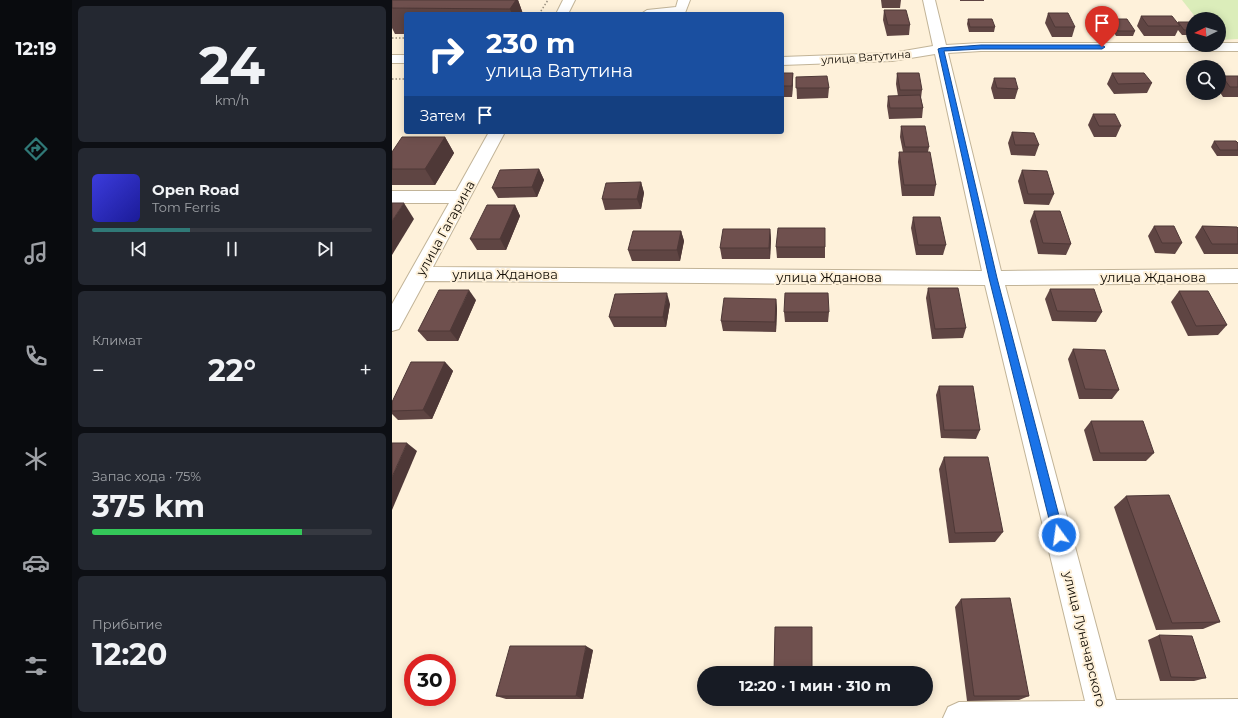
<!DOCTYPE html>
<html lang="ru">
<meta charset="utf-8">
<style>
:root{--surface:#171b24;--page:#242831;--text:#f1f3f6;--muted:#9ea1a6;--line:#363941;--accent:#307977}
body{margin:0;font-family:Montserrat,sans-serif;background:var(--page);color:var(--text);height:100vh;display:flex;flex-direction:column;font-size:15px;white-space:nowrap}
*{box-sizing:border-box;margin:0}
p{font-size:13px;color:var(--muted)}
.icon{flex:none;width:22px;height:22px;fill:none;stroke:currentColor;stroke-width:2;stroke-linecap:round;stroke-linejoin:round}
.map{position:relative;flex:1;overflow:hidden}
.details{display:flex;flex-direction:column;gap:6px;padding:6px;background:#0d0f14;width:320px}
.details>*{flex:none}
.hud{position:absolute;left:12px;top:12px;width:380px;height:122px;border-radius:4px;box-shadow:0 2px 10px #0003;background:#1a4fa0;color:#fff;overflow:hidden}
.needle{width:26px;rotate:265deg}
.fabs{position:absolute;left:794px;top:12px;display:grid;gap:8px}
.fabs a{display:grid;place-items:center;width:40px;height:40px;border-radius:50%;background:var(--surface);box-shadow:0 2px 10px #0003;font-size:20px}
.speed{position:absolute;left:12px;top:654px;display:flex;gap:8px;font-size:20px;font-weight:700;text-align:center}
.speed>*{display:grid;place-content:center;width:52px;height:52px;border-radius:50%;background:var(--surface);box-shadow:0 2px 10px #0003;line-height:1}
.speed .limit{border:6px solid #d22;background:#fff;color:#111}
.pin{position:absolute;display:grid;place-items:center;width:34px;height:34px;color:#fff;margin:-41px -17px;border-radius:50% 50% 50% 0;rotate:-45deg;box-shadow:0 0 4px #0007}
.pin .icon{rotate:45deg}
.me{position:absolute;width:44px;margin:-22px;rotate:346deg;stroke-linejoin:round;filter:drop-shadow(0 0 3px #0008)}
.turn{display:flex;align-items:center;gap:14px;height:84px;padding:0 16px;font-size:18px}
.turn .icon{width:52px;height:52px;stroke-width:2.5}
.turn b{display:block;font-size:28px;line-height:34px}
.then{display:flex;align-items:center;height:38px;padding:0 16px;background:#0003;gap:8px;font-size:15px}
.big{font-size:30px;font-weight:700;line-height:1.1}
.details .card{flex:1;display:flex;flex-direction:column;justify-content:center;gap:6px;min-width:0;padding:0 14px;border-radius:6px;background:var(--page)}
.details .dial{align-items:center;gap:0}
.dial b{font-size:52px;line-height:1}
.song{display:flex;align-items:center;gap:12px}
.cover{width:48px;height:48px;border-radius:6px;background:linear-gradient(135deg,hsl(240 70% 55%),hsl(240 70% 35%))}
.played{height:4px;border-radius:2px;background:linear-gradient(90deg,var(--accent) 35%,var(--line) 35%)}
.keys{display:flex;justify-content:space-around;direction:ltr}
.heat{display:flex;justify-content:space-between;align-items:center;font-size:22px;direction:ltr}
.charge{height:6px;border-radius:3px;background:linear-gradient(90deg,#34c759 75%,var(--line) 0)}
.trip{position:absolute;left:305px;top:666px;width:236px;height:40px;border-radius:20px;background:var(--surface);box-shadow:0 2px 10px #0003;font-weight:700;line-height:40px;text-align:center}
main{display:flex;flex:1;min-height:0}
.menu{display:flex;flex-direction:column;width:72px;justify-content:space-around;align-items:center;background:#090b0e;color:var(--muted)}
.menu .icon{width:28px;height:28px}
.menu .active{color:var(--accent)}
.menu b{font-size:18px;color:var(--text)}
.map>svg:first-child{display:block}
.green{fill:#dbedba}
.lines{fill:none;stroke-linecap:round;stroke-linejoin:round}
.minor-casing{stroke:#c2b498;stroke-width:2}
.path{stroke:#998f7f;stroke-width:1.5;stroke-dasharray:1.5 2;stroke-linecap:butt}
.minor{fill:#fff;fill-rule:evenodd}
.wall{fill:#5f4543}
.shaded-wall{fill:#4e3837}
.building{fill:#6f504e;stroke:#4e3837}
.route{fill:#1a73e8;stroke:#114b97}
.labels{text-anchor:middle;stroke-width:4;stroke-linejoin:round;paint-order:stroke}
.far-street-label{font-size:11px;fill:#100b03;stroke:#fef1da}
.street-label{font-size:13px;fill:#100b03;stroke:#fef1da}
</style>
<main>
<nav class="menu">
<b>12:19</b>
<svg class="icon active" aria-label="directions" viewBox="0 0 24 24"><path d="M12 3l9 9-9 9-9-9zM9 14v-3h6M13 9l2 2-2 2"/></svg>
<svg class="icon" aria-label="music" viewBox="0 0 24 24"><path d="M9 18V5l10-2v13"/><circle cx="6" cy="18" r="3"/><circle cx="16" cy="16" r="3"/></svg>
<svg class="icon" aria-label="phone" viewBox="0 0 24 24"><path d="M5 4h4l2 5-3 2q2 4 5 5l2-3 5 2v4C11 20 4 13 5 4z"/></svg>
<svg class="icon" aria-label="climate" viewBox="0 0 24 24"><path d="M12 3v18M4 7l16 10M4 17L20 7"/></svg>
<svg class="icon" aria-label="car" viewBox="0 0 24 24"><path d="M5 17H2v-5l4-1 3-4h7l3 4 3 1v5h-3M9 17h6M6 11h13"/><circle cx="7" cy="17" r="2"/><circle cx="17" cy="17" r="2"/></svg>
<svg class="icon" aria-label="filters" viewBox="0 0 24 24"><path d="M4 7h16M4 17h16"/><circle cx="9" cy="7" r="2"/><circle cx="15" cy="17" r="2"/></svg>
</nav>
<section class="details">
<div class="card dial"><b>24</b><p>km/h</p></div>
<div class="card">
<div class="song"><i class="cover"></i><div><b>Open Road</b><p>Tom Ferris</p></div></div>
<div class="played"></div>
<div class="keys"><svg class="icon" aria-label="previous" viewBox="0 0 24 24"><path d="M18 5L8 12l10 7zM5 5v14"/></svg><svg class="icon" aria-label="pause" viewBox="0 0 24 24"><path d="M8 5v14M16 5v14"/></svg><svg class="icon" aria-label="next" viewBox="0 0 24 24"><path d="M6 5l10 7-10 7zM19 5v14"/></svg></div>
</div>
<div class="card"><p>Климат</p>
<div class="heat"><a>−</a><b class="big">22°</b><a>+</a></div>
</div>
<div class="card"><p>Запас хода · 75%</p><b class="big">375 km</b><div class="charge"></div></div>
<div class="card"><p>Прибытие</p><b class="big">12:20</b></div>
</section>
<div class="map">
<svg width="846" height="718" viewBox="0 0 846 718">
<rect width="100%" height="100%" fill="#fef1da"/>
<polygon class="green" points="790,0 846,0 846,39 827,40 827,19 805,19"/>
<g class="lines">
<defs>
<g id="minor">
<polygon points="171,0 183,0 176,14 164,14"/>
<polygon points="286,0 298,0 293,13 249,14 255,10 284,7"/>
<polygon points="531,0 543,0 554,45 589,43 801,43 801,45 827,45 827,43 846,43 846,51 589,51 556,53 609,271 846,269 846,283 613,285 724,700 846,699 846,718 551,718 556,707 567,702 693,701 593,285 33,281 7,329 0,331 0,304 57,203 0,203 0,191 64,191 97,132 113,132 41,267 590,271 543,54 500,61 390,65 390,57 500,53 541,46"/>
<rect x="0" y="55" width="14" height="8"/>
</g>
</defs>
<use href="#minor" class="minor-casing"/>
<g class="path">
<polyline points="147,14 156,0"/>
<polyline points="0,38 14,38"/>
<polyline points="0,79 14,79"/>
</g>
<use href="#minor" class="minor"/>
</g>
<g class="wall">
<polygon points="0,0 126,0 131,14 14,14 14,34 3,34 0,28"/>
<polygon points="489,0 509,0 508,8 490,8"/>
<rect x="568" y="0" width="24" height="1"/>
<polygon points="492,10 518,25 517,35 495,36 491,20"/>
<polygon points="656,13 683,27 680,37 660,37 653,23"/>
<polygon points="749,16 785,23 786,22 801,22 801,35 790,35 786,30 783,36 752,36 745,26"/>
<polygon points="576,19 603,27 602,32 577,32 575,24"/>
<polygon points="719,19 743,31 741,36 724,36 717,24"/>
<polygon points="390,73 401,73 400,97 390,97"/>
<polygon points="505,73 530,90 529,98 531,108 530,118 497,119 495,106 496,96 506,96 504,84"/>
<polygon points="720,73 760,83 755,93 722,94 715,84"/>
<polygon points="830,76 846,76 846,97 831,97 827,91 827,81"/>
<polygon points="404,77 437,88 436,98 405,99"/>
<polygon points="602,78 626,89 623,99 602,99 599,88"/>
<polygon points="701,114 729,126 724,137 702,137 696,125"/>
<polygon points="509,126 537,147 536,152 544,185 542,196 510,196 506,162 507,152 511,152 508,137"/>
<polygon points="128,132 163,132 162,134 129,134"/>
<polygon points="620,132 647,145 643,156 619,155 616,143"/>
<polygon points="53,137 62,153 43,185 0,185 0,152"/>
<polygon points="822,141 846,150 846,156 825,156 819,147"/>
<polygon points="147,169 152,180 145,197 106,198 100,188"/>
<polygon points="630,170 662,194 657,205 632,204 626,181"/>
<polygon points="249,182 252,193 249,209 213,210 210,199"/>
<polygon points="123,205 128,216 114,250 85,250 78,239"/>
<polygon points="642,211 679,244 674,255 646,254 638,221"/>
<polygon points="521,217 554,245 551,255 524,255 519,228"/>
<polygon points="762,226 790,243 783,254 763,253 756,236"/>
<polygon points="810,226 846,228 846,254 812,254 803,237"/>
<polygon points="378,229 379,239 378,259 330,259 328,248"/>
<polygon points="289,231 292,241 288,261 240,261 236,250"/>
<polygon points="384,247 433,247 433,258 385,258"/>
<polygon points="536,288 574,328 571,338 540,339 534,298"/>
<polygon points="658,289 710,312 704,322 660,321 653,299"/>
<polygon points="787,291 835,325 826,335 796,336 779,302"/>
<polygon points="384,299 385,309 384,332 331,331 329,321"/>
<polygon points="84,300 66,341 35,341 26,331"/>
<polygon points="278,304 274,327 222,327 217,317"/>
<polygon points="392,312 437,312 436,322 393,322"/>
<polygon points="681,349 727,390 720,399 687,399 676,359"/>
<polygon points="53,362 61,371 40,419 6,420 0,414 0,402"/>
<polygon points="547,386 588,430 584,439 549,438 544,395"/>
<polygon points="699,421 762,453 754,461 701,461 692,430"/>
<polygon points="552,457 611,532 603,542 557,543 547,469"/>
<polygon points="734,496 828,622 811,629 764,630 722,507"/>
<polygon points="569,599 637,696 627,700 575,701 563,607"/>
<polygon points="767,635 814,678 802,681 768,681 756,640"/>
<polygon points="201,650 191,699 114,699 104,696"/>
<polygon points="421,699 421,704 382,704 381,701"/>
</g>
<g class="shaded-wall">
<polygon points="124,0 126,0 131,14 120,14 118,9"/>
<polygon points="401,73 401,84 400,97 400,86"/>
<polygon points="53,137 62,153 43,185 33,169"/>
<polygon points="147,169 152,180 145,197 140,187"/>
<polygon points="249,182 252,193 249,209 245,199"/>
<polygon points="12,203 22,219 0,255 0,221"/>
<polygon points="123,205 128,216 114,250 108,239"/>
<polygon points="378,229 379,239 378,259 377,248"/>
<polygon points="289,231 292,241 288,261 285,250"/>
<polygon points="77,290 84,300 66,341 58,331"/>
<polygon points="275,293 278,304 274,327 271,317"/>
<polygon points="384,299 385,309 384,332 383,322"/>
<polygon points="53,362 61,371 40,419 31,410"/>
<polygon points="15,443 25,451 0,510 0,477"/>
<polygon points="194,646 201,650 191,699 184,696"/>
</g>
<g class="building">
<polygon points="0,0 124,0 118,9 0,8"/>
<polygon points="492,10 514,10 518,25 496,25"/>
<polygon points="656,13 676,13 683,27 663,27"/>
<polygon points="749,16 780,16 788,26 756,26"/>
<polygon points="576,19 600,19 603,27 578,27"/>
<polygon points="719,19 735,19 743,31 726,31"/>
<polygon points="786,22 801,22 801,30 792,30"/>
<polygon points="390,73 401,73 400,86 390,86"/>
<polygon points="505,73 527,73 530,90 508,90"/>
<polygon points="720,73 752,73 760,83 726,84"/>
<polygon points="435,76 437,88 404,88 404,77"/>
<polygon points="830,76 846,76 846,87 838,87"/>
<polygon points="602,78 623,78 626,89 605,88"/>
<polygon points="528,95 531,108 498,108 496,96"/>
<polygon points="701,114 723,114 729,126 707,126"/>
<polygon points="509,126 533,126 537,147 513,147"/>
<polygon points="620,132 642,133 647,145 623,145"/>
<polygon points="10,137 53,137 33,169 0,169 0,152"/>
<polygon points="822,141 844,141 846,143 846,150 828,150"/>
<polygon points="507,152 538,152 544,185 512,185"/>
<polygon points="147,169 140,187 100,188 108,170"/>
<polygon points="630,170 655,171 662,194 636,194"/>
<polygon points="249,182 245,199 210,199 214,183"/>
<polygon points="0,203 12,203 0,221"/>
<polygon points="95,205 123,205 108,239 78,239"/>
<polygon points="642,211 668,211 679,244 651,243"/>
<polygon points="521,217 548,217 554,245 526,245"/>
<polygon points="762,226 782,226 790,243 770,243"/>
<polygon points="810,226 845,227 846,228 846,244 820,244"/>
<polygon points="386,228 433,228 433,247 384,247"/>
<polygon points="331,229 378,229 377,248 328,248"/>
<polygon points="241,231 289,231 285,250 236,250"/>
<polygon points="536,288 566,288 574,328 543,329"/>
<polygon points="658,289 702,289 710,312 665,311"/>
<polygon points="47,290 77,290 58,331 26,331"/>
<polygon points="787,291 816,291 835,325 804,326"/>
<polygon points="275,293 271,317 217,317 223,294"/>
<polygon points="393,293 436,293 437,312 392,312"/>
<polygon points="332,298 384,299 383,322 329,321"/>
<polygon points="681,349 713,350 727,390 693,389"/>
<polygon points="19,362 53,362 31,410 0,411 0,402"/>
<polygon points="547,386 581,386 588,430 552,430"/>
<polygon points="699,421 751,421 762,453 708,453"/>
<polygon points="0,443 15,443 0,477"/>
<polygon points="552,457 596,457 611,532 563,533"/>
<polygon points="777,495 828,622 780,623 734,496"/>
<polygon points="618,598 637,696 582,696 569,599"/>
<polygon points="383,627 420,627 420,673 382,673"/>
<polygon points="767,635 800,636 814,678 779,677"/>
<polygon points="118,646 194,646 184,696 104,696"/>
<rect x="381" y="699" width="40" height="2"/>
</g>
<polygon class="route" points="589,45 710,45 713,47 710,49 589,49 552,51 605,278 672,535 671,539 667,540 663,539 661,535 597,278 546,49 549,48"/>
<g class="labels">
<g class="far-street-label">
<text transform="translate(474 57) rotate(-4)" y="4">улица Ватутина</text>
</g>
<g class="street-label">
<text transform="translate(53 228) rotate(-61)" y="5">улица Гагарина</text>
<text x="113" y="279">улица Жданова</text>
<text x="437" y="282">улица Жданова</text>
<text x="761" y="282">улица Жданова</text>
<text transform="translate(693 639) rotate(76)" y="5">улица Луначарского</text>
</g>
</g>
</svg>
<div class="fabs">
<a><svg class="needle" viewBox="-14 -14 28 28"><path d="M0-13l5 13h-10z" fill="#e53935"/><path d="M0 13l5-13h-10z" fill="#9ea1a6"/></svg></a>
<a><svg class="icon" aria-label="search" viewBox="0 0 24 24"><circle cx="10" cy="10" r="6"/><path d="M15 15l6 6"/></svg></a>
</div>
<div class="speed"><div class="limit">30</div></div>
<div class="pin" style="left:710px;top:47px;background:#d93025"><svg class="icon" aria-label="arrive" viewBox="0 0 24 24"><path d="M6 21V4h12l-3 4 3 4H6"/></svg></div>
<svg class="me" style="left:667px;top:535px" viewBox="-20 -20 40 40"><circle r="17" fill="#1a73e8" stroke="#fff" stroke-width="3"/><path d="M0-11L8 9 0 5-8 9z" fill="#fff"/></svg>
<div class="trip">12:20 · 1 мин · 310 m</div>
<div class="hud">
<div class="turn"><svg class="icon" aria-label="right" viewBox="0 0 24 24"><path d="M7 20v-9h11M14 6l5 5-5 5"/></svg><div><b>230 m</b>улица Ватутина</div></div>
<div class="then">Затем<svg class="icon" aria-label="arrive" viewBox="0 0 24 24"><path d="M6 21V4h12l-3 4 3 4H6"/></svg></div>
</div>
</div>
</main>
